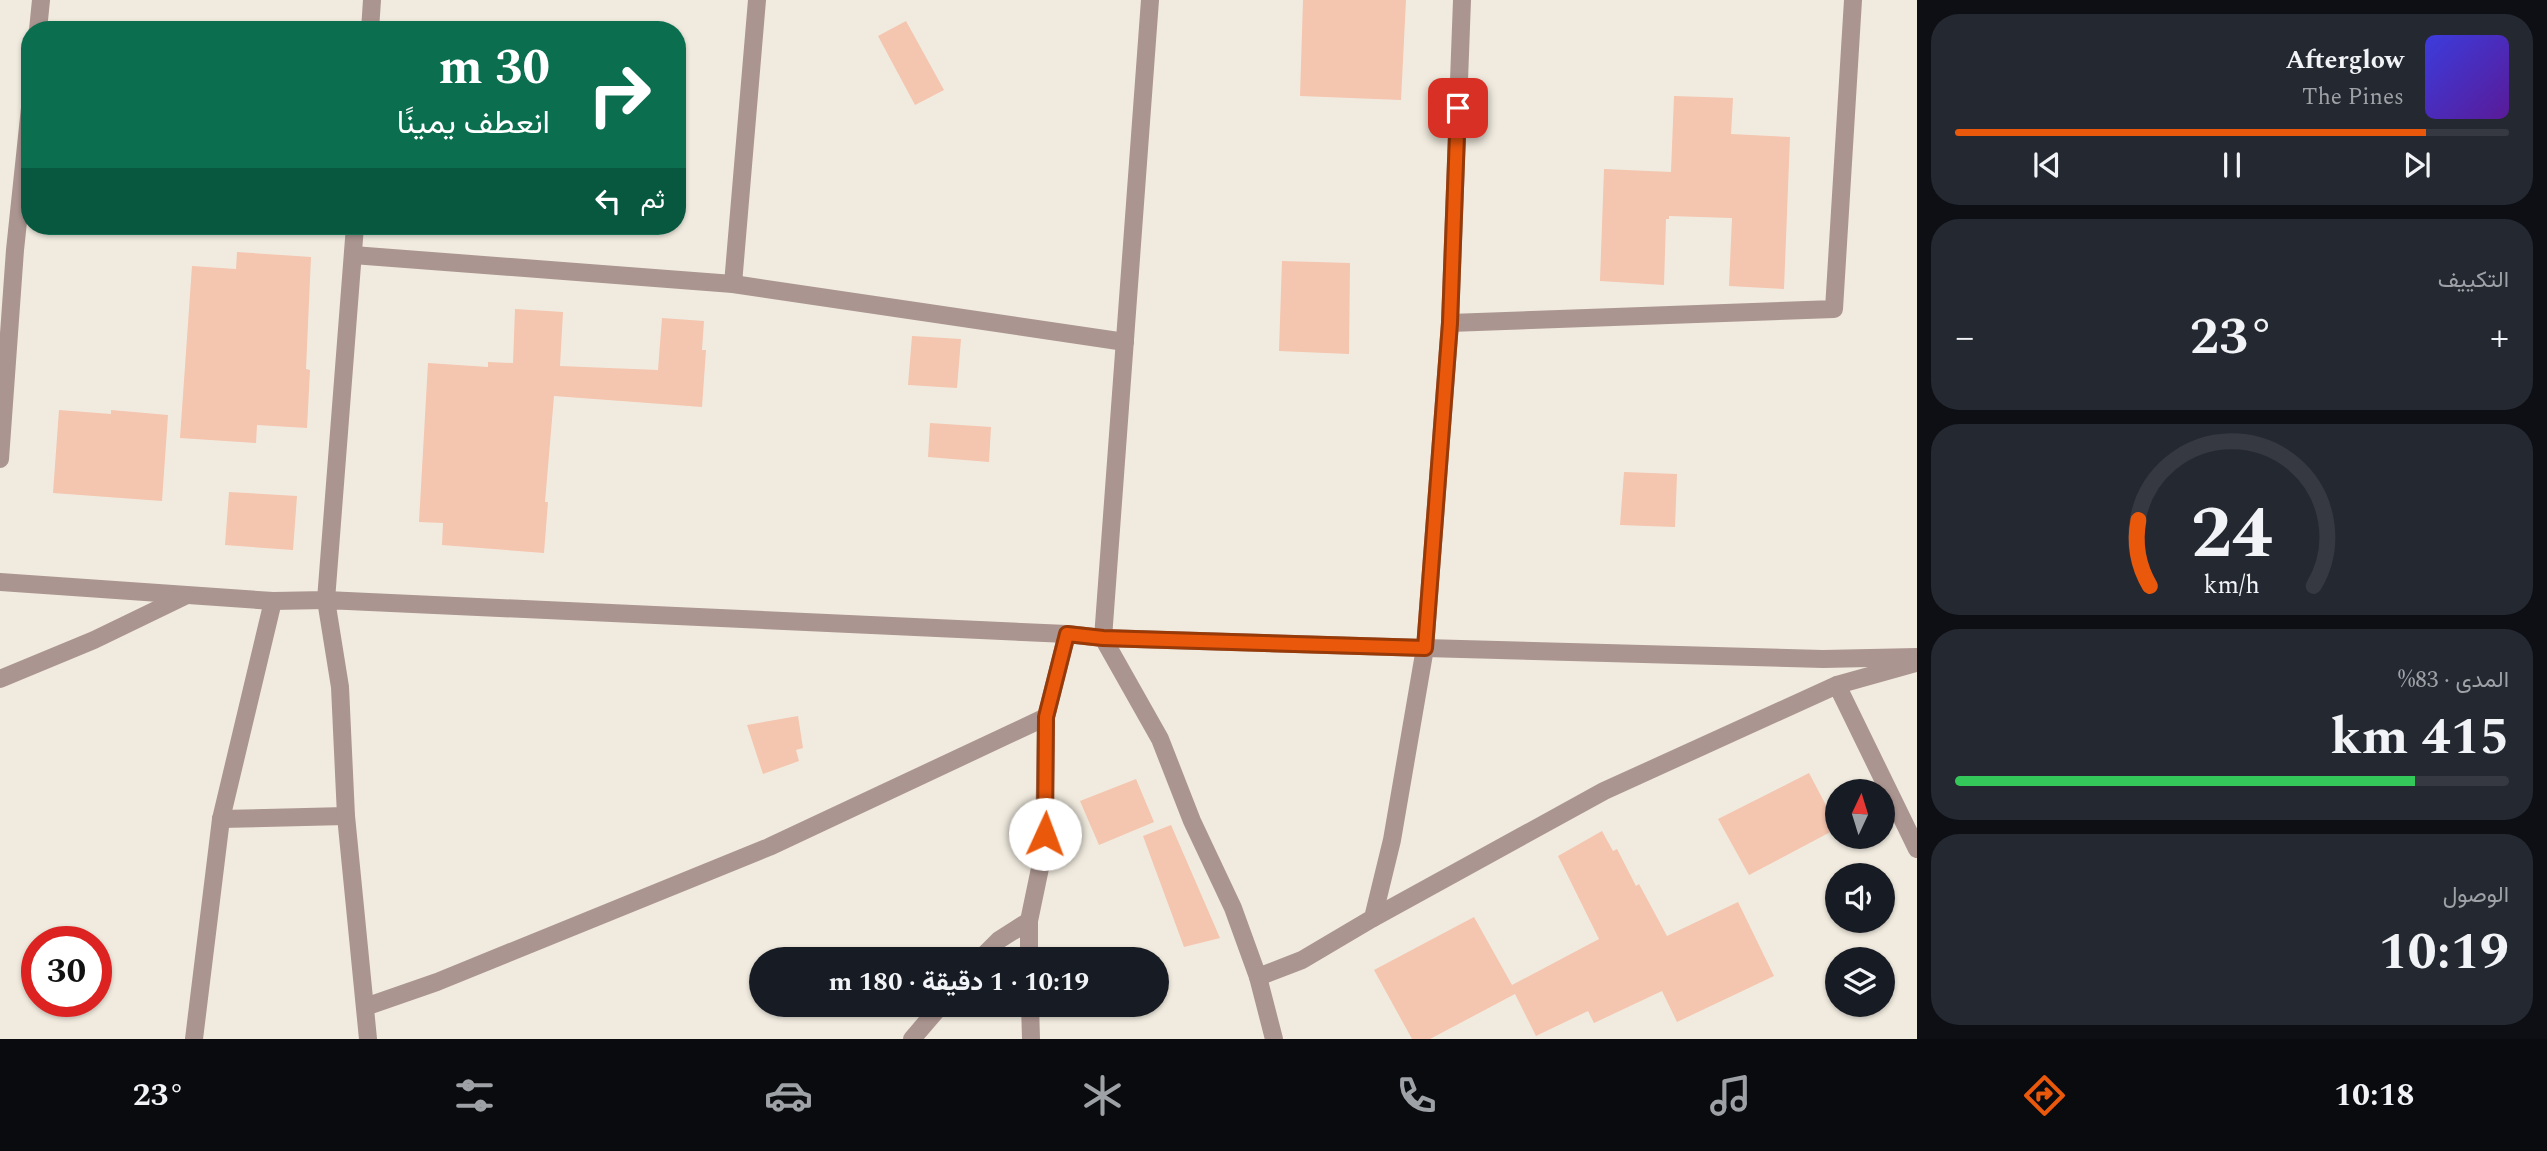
<!DOCTYPE html>
<html lang="ar">
<meta charset="utf-8">
<style>
:root{--surface:#171b24;--page:#242831;--text:#f1f3f6;--muted:#9ea1a6;--line:#363941;--accent:#ea580c}
body{margin:0;font-family:Spectral,Vazirmatn,serif;background:var(--page);color:var(--text);direction:rtl;height:100vh;display:flex;flex-direction:column;font-size:26px;white-space:nowrap}
*{box-sizing:border-box;margin:0}
p{font-size:23px;color:var(--muted)}
.icon{flex:none;width:38px;height:38px;fill:none;stroke:currentColor;stroke-width:2;stroke-linecap:round;stroke-linejoin:round}
.map{position:relative;flex:1;overflow:hidden;direction:ltr}
.drawer{display:flex;flex-direction:column;gap:14px;padding:14px;background:#0d0f14;width:630px}
.drawer>*{flex:none}
.banner{position:absolute;left:21px;top:21px;width:665px;height:214px;border-radius:28px;box-shadow:0 2px 5px #0004;direction:rtl;background:#0b6e4f;color:#fff;overflow:hidden}
.needle{width:46px;rotate:4deg}
.tools{position:absolute;left:1825px;top:779px;display:grid;gap:14px}
.tools a{display:grid;place-items:center;width:70px;height:70px;border-radius:50%;background:var(--surface);box-shadow:0 2px 5px #0004;font-size:35px}
.speed{position:absolute;left:21px;top:926px;display:flex;gap:14px;font-size:35px;font-weight:700;text-align:center}
.speed>*{display:grid;place-content:center;width:91px;height:91px;border-radius:50%;background:var(--surface);box-shadow:0 2px 5px #0004;line-height:1}
.speed .limit{border:10px solid #d22;background:#fff;color:#111}
.pin{position:absolute;display:grid;place-items:center;width:60px;height:60px;color:#fff;margin:-30px;border-radius:14px;box-shadow:0 4px 10px #0006}
.me{position:absolute;width:77px;margin:-38px;rotate:2deg;stroke-linejoin:round;filter:drop-shadow(0 0 5px #0008)}
.turn{display:flex;align-items:center;gap:24px;height:147px;padding:0 21px;font-size:32px}
.turn .icon{width:91px;height:91px;stroke-width:2.5}
.turn b{display:block;font-size:49px;line-height:60px}
.then{display:flex;align-items:center;height:66px;padding:0 21px;background:#0003;gap:14px;font-size:26px}
.big{font-size:52px;font-weight:700;line-height:1.1}
.drawer .widget{flex:1;display:flex;flex-direction:column;justify-content:center;gap:10px;min-width:0;padding:0 24px;border-radius:28px;background:var(--page)}
.drawer .dial{align-items:center;gap:0}
.dial svg{height:182px;overflow:visible;fill:none;stroke:var(--line);stroke-width:7;stroke-linecap:round;text-anchor:middle}
.dial text{fill:var(--text);stroke:none}
.song{display:flex;align-items:center;gap:21px}
.cover{width:84px;height:84px;border-radius:10px;background:linear-gradient(135deg,hsl(240 70% 55%),hsl(270 70% 35%))}
.played{height:7px;border-radius:4px;background:linear-gradient(90deg,var(--accent) 85%,var(--line) 85%)}
.keys{display:flex;justify-content:space-around;direction:ltr}
.heat{display:flex;justify-content:space-between;align-items:center;font-size:38px;direction:ltr}
.charge{height:10px;border-radius:5px;background:linear-gradient(90deg,#34c759 83%,var(--line) 0)}
.trip{position:absolute;left:749px;top:947px;width:420px;height:70px;border-radius:35px;background:var(--surface);box-shadow:0 2px 5px #0004;font-weight:700;line-height:70px;text-align:center;direction:rtl}
.menu{display:flex;height:112px;justify-content:space-around;align-items:center;background:#090b0e;color:var(--muted)}
.menu .icon{width:49px;height:49px}
.menu .on{color:var(--accent)}
.menu b{font-size:32px;color:var(--text)}
main{display:flex;flex:1;min-height:0}
.map>svg:first-child{display:block}
.building{fill:#f4c5af}
.lines{fill:none;stroke-linecap:round;stroke-linejoin:round}
.minor{stroke:#ab9590;stroke-width:18}
.route-casing{stroke:#983908;stroke-width:18}
.route{stroke:#ea580c;stroke-width:12}
</style>
<main>
<section class="drawer">
<div class="widget">
<div class="song"><i class="cover"></i><div><b>Afterglow</b><p>The Pines</p></div></div>
<div class="played"></div>
<div class="keys"><svg class="icon" aria-label="previous" viewBox="0 0 24 24"><path d="M18 5L8 12l10 7zM5 5v14"/></svg><svg class="icon" aria-label="pause" viewBox="0 0 24 24"><path d="M8 5v14M16 5v14"/></svg><svg class="icon" aria-label="next" viewBox="0 0 24 24"><path d="M6 5l10 7-10 7zM19 5v14"/></svg></div>
</div>
<div class="widget"><p>التكييف</p>
<div class="heat"><a>−</a><b class="big">23°</b><a>+</a></div>
</div>
<div class="widget dial"><svg viewBox="0 0 100 80">
<path d="M14 69A42 42 0 1 1 86 69"/>
<path d="M14 69A42 42 0 0 1 9 40" stroke="#ea580c"/>
<text x="50" y="56" font-size="32" font-weight="700">24</text>
<text x="50" y="72" font-size="11">km/h</text>
</svg></div>
<div class="widget"><p>المدى · 83%</p><b class="big">415 km</b><div class="charge"></div></div>
<div class="widget"><p>الوصول</p><b class="big">10:19</b></div>
</section>
<div class="map">
<svg width="1917" height="1039" viewBox="0 0 1917 1039">
<rect width="100%" height="100%" fill="#f1ebdf"/>
<g class="building">
<polygon points="1303,0 1406,0 1401,100 1300,96"/>
<polygon points="906,21 944,90 915,105 878,36"/>
<polygon points="1674,96 1733,98 1731,134 1790,137 1784,289 1729,286 1732,218 1669,216 1669,219 1666,219 1664,285 1600,281 1604,169 1671,172"/>
<polygon points="237,252 311,257 306,369 310,370 307,428 257,425 256,443 180,438 192,266 236,269"/>
<polygon points="1282,261 1350,263 1349,354 1279,351"/>
<polygon points="515,309 563,312 560,366 658,370 662,318 704,321 702,350 706,350 702,407 554,396 545,502 548,502 544,553 442,545 443,523 419,522 428,363 488,367 488,362 513,363"/>
<polygon points="912,336 961,339 957,388 908,385"/>
<polygon points="59,410 111,414 111,410 168,415 162,501 53,493"/>
<polygon points="930,423 991,427 989,462 928,457"/>
<polygon points="1624,472 1677,474 1675,527 1620,525"/>
<polygon points="229,492 297,496 293,550 225,545"/>
<polygon points="798,716 803,748 796,750 799,761 763,774 747,725"/>
<polygon points="1809,773 1838,828 1749,875 1718,819"/>
<polygon points="1136,779 1154,822 1099,845 1080,801"/>
<polygon points="1171,825 1220,938 1184,947 1143,836"/>
<polygon points="1602,831 1613,851 1617,849 1636,886 1639,884 1667,936 1738,902 1774,976 1677,1022 1662,991 1594,1023 1588,1011 1536,1036 1515,994 1430,1039 1412,1039 1374,970 1474,917 1512,985 1599,939 1558,856"/>
</g>
<g class="lines">
<g class="minor">
<polyline points="1150,0 1103,638 1160,739 1192,821 1233,908 1258,977 1274,1039"/>
<polyline points="38,30 41,0"/>
<polyline points="370,30 372,0"/>
<polyline points="353,255 733,284 1125,342"/>
<polyline points="733,284 757,0"/>
<polyline points="1450,323 1834,309 1853,0"/>
<polyline points="0,459 15,250 30,108"/>
<polyline points="0,582 273,601 326,600 355,226"/>
<polyline points="0,679 94,640 185,596"/>
<polyline points="1837,685 1917,849"/>
<polyline points="221,819 346,816"/>
<polyline points="1373,918 1604,791 1837,685 1916,663"/>
<polyline points="1029,921 1029,959"/>
<polyline points="980,959 999,940 1029,921 1044,849 1046,717"/>
<polyline points="1258,977 1302,960 1373,918 1392,840 1425,648 1823,659 1917,657"/>
<polyline points="1030,1004 1031,1039"/>
<polyline points="365,1007 437,982 769,847 1046,717 1067,634"/>
<polyline points="194,1039 221,819 273,601"/>
<polyline points="368,1039 346,816 340,687 326,600 1067,634 1103,638 1425,648 1450,323 1462,0"/>
<polyline points="912,1039 942,1004"/>
</g>
</g>
<g class="lines">
<defs>
<polyline id="route" points="1045,834 1046,717 1067,634 1103,638 1425,648 1450,323 1458,108"/>
</defs>
<use href="#route" class="route-casing"/>
<use href="#route" class="route"/>
</g>
</svg>
<div class="tools">
<a><svg class="needle" viewBox="-14 -14 28 28"><path d="M0-13l5 13h-10z" fill="#e53935"/><path d="M0 13l5-13h-10z" fill="#9ea1a6"/></svg></a>
<a><svg class="icon" aria-label="sound" viewBox="0 0 24 24"><path d="M4 9h4l5-4v14l-5-4H4zM17 9q2 3 0 6"/></svg></a>
<a><svg class="icon" aria-label="layers" viewBox="0 0 24 24"><path d="M12 4l9 5-9 5-9-5zM3 14l9 5 9-5"/></svg></a>
</div>
<div class="speed"><div class="limit">30</div></div>
<div class="pin" style="left:1458px;top:108px;background:#d93025"><svg class="icon" aria-label="arrive" viewBox="0 0 24 24"><path d="M6 21V4h12l-3 4 3 4H6"/></svg></div>
<svg class="me" style="left:1045px;top:834px" viewBox="-20 -20 40 40"><circle r="19" fill="#fff"/><path d="M0-13L10 11 0 6-10 11z" fill="#ea580c"/></svg>
<div class="trip">10:19 · 1 دقيقة · 180 m</div>
<div class="banner">
<div class="turn"><svg class="icon" aria-label="right" viewBox="0 0 24 24"><path d="M7 20v-9h11M14 6l5 5-5 5"/></svg><div><b>30 m</b>انعطف يمينًا</div></div>
<div class="then">ثم<svg class="icon" aria-label="left" viewBox="0 0 24 24"><path d="M17 20v-9H6M10 6l-5 5 5 5"/></svg></div>
</div>
</div>
</main>
<nav class="menu">
<b>10:18</b>
<svg class="icon on" aria-label="directions" viewBox="0 0 24 24"><path d="M12 3l9 9-9 9-9-9zM9 14v-3h6M13 9l2 2-2 2"/></svg>
<svg class="icon" aria-label="music" viewBox="0 0 24 24"><path d="M9 18V5l10-2v13"/><circle cx="6" cy="18" r="3"/><circle cx="16" cy="16" r="3"/></svg>
<svg class="icon" aria-label="phone" viewBox="0 0 24 24"><path d="M5 4h4l2 5-3 2q2 4 5 5l2-3 5 2v4C11 20 4 13 5 4z"/></svg>
<svg class="icon" aria-label="climate" viewBox="0 0 24 24"><path d="M12 3v18M4 7l16 10M4 17L20 7"/></svg>
<svg class="icon" aria-label="car" viewBox="0 0 24 24"><path d="M5 17H2v-5l4-1 3-4h7l3 4 3 1v5h-3M9 17h6M6 11h13"/><circle cx="7" cy="17" r="2"/><circle cx="17" cy="17" r="2"/></svg>
<svg class="icon" aria-label="filters" viewBox="0 0 24 24"><path d="M4 7h16M4 17h16"/><circle cx="9" cy="7" r="2"/><circle cx="15" cy="17" r="2"/></svg>
<b>23°</b>
</nav>
